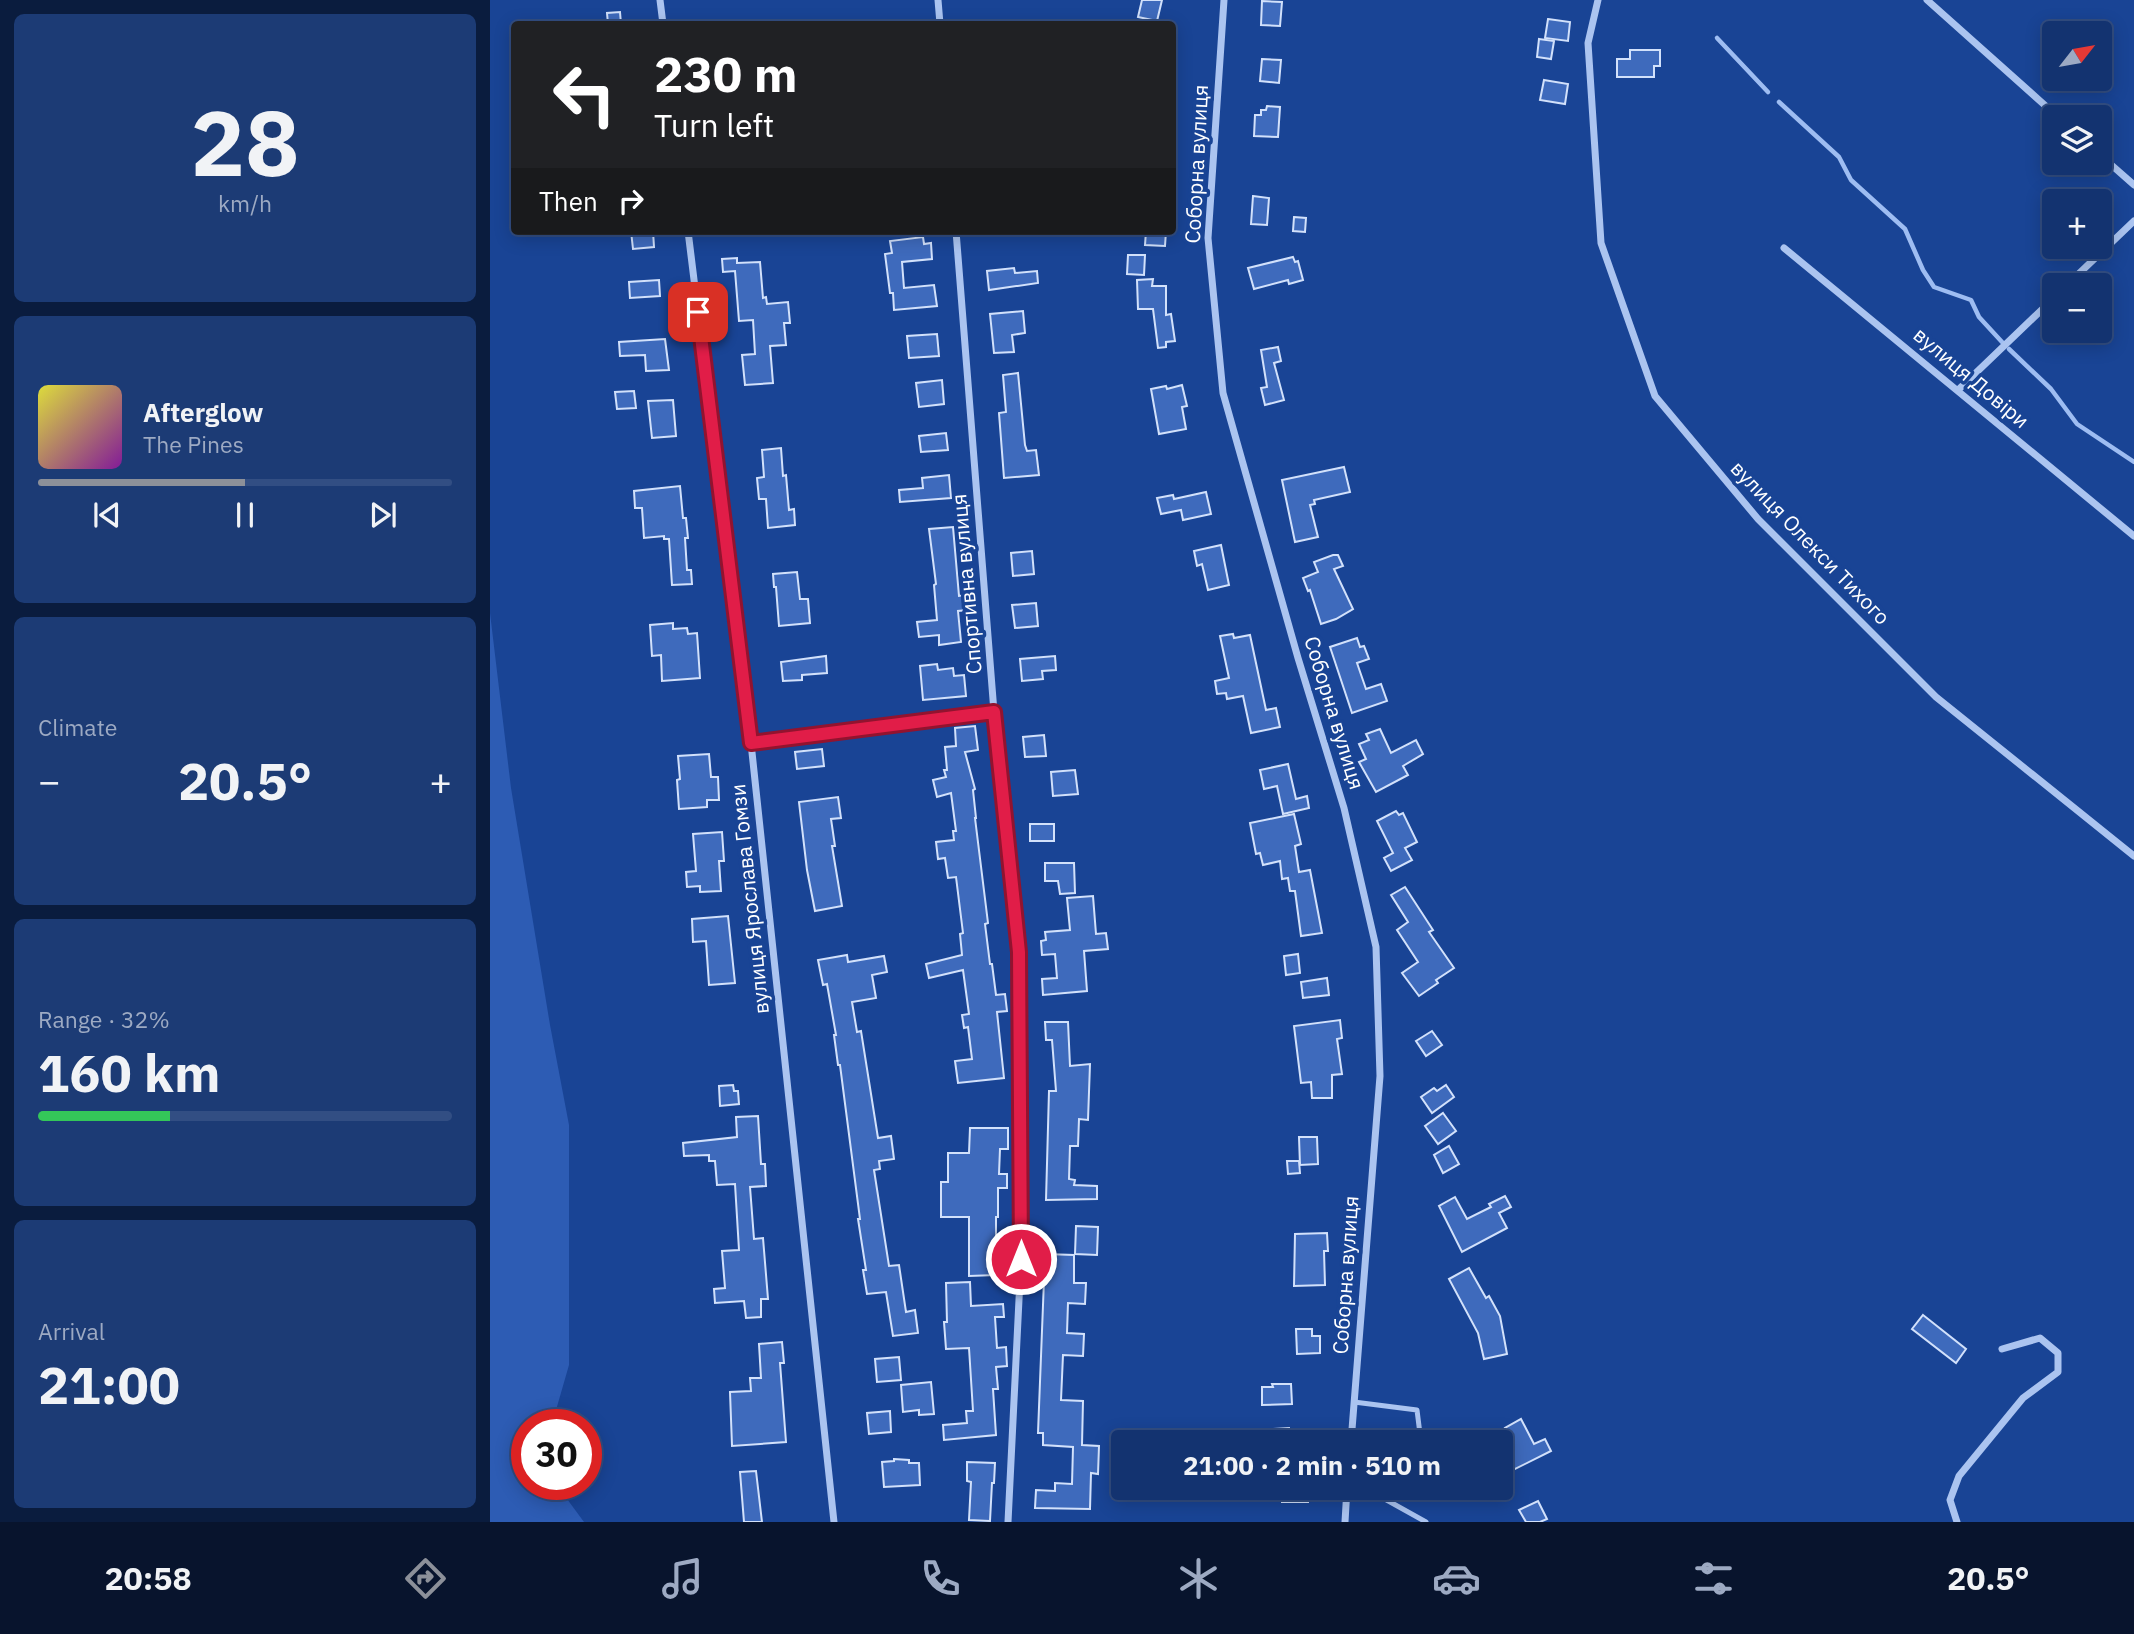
<!DOCTYPE html>
<meta charset="utf-8">
<style>
:root{--surface:#133370;--page:#1c3b75;--text:#f1f3f6;--muted:#9daac3;--line:#324e83;--accent:#8c9099}
body{margin:0;font-family:"IBM Plex Sans",sans-serif;background:var(--page);color:var(--text);height:100vh;display:flex;flex-direction:column;font-size:26px;white-space:nowrap}
*{box-sizing:border-box;margin:0}
p{font-size:23px;color:var(--muted)}
.icon{flex:none;width:38px;height:38px;fill:none;stroke:currentColor;stroke-width:2;stroke-linecap:round;stroke-linejoin:round}
.map{position:relative;flex:1;overflow:hidden}
.side{display:flex;flex-direction:column;gap:14px;padding:14px;background:#0a1c3e;width:490px}
.side>*{flex:none}
.top-card{position:absolute;left:21px;top:21px;width:665px;height:214px;border-radius:7px;box-shadow:0 4px 18px #0003,0 0 0 2px var(--line);background:#202124;color:#fff;overflow:hidden}
.needle{width:46px;rotate:59deg}
.fabs{position:absolute;left:1552px;top:21px;display:grid;gap:14px}
.fabs a{display:grid;place-items:center;width:70px;height:70px;border-radius:7px;background:var(--surface);box-shadow:0 4px 18px #0003,0 0 0 2px var(--line);font-size:35px}
.speed{position:absolute;left:21px;top:1409px;display:flex;gap:14px;font-size:35px;font-weight:700;text-align:center}
.speed>*{display:grid;place-content:center;width:91px;height:91px;border-radius:50%;background:var(--surface);box-shadow:0 4px 18px #0003,0 0 0 2px var(--line);line-height:1}
.speed .limit{border:10px solid #d22;background:#fff;color:#111}
.pin{position:absolute;display:grid;place-items:center;width:60px;height:60px;color:#fff;margin:-30px;border-radius:14px;box-shadow:0 4px 10px #0006}
.me{position:absolute;width:77px;margin:-38px;rotate:0deg;stroke-linejoin:round;filter:drop-shadow(0 0 5px #0008)}
.turn{display:flex;align-items:center;gap:24px;height:147px;padding:0 28px;font-size:32px}
.turn .icon{width:91px;height:91px;stroke-width:2.5}
.turn b{display:block;font-size:49px;line-height:60px}
.then{display:flex;align-items:center;height:66px;padding:0 28px;background:#0003;gap:14px;font-size:26px}
.big{font-size:52px;font-weight:700;line-height:1.1}
.side .widget{flex:1;display:flex;flex-direction:column;justify-content:center;gap:10px;min-width:0;padding:0 24px;border-radius:10px;background:var(--page)}
.side .dial{align-items:center;gap:0}
.dial b{font-size:91px;line-height:1}
.song{display:flex;align-items:center;gap:21px}
.cover{width:84px;height:84px;border-radius:10px;background:linear-gradient(135deg,hsl(60 70% 55%),hsl(290 70% 35%))}
.played{height:7px;border-radius:4px;background:linear-gradient(90deg,var(--accent) 50%,var(--line) 50%)}
.keys{display:flex;justify-content:space-around;direction:ltr}
.heat{display:flex;justify-content:space-between;align-items:center;font-size:38px;direction:ltr}
.charge{height:10px;border-radius:5px;background:linear-gradient(90deg,#34c759 32%,var(--line) 0)}
.trip{position:absolute;left:621px;top:1430px;width:402px;height:70px;border-radius:7px;background:var(--surface);box-shadow:0 4px 18px #0003,0 0 0 2px var(--line);font-weight:700;line-height:70px;text-align:center}
.tabs{display:flex;height:112px;justify-content:space-around;align-items:center;background:#08142d;color:var(--muted)}
.tabs .icon{width:49px;height:49px}
.tabs .current{color:var(--accent)}
.tabs b{font-size:32px;color:var(--text)}
main{display:flex;flex:1;min-height:0}
.map>svg:first-child{display:block}
.green{fill:#2d5cb4}
.lines{fill:none;stroke-linecap:round;stroke-linejoin:round}
.stream{stroke:#9ebdf2;stroke-width:4.5}
.building{fill:#3e6abc;stroke:#d2e1fb;stroke-width:2}
.service{stroke:#abc4f0;stroke-width:5}
.minor{stroke:#abc4f0;stroke-width:7}
.route-casing{stroke:#92132f;stroke-width:18}
.route{stroke:#e11d48;stroke-width:12}
.labels{text-anchor:middle;stroke-width:7;stroke-linejoin:round;paint-order:stroke}
.street-label{font-size:21px;fill:#fff;stroke:#194495}
</style>
<main>
<section class="side">
<div class="widget dial"><b>28</b><p>km/h</p></div>
<div class="widget">
<div class="song"><i class="cover"></i><div><b>Afterglow</b><p>The Pines</p></div></div>
<div class="played"></div>
<div class="keys"><svg class="icon" aria-label="previous" viewBox="0 0 24 24"><path d="M18 5L8 12l10 7zM5 5v14"/></svg><svg class="icon" aria-label="pause" viewBox="0 0 24 24"><path d="M8 5v14M16 5v14"/></svg><svg class="icon" aria-label="next" viewBox="0 0 24 24"><path d="M6 5l10 7-10 7zM19 5v14"/></svg></div>
</div>
<div class="widget"><p>Climate</p>
<div class="heat"><a>−</a><b class="big">20.5°</b><a>+</a></div>
</div>
<div class="widget"><p>Range · 32%</p><b class="big">160 km</b><div class="charge"></div></div>
<div class="widget"><p>Arrival</p><b class="big">21:00</b></div>
</section>
<div class="map">
<svg width="1644" height="1522" viewBox="0 0 1644 1522">
<rect width="100%" height="100%" fill="#194495"/>
<polygon class="green" points="0,613 21,788 60,1025 79,1125 79,1365 62,1424 37,1424 37,1484 66,1484 94,1522 0,1522"/>
<g class="lines">
<g class="stream">
<polyline points="1227,38 1278,92"/>
<polyline points="1289,102 1349,157 1361,180 1415,229 1433,270 1444,287 1481,300 1489,317 1512,342"/>
<polyline points="1519,349 1561,389 1587,424 1644,462"/>
</g>
</g>
<g class="building">
<polygon points="652,0 672,0 667,21 648,17"/>
<polygon points="772,1 792,2 790,26 771,25"/>
<polygon points="130,12 131,24 118,24 117,13"/>
<polygon points="1058,19 1080,22 1078,41 1055,38"/>
<polygon points="1049,39 1064,41 1061,59 1047,57"/>
<polygon points="1140,50 1170,50 1170,66 1164,66 1164,77 1127,77 1127,59 1140,59"/>
<polygon points="772,59 791,60 789,83 770,81"/>
<polygon points="1054,80 1078,84 1075,104 1050,100"/>
<polygon points="777,106 790,107 788,137 764,136 765,115 771,115 771,110 776,110"/>
<polygon points="763,196 779,198 777,225 761,224"/>
<polygon points="804,217 816,218 815,232 803,231"/>
<polygon points="141,231 163,231 164,247 143,249"/>
<polygon points="656,231 676,231 675,246 655,245"/>
<polygon points="433,237 434,244 441,243 442,259 412,262 414,288 444,285 447,306 404,310 403,293 400,293 395,254 402,253 400,241"/>
<polygon points="638,255 655,255 654,275 637,274"/>
<polygon points="803,257 805,262 808,261 813,280 799,284 798,280 764,289 758,268"/>
<polygon points="247,258 247,263 270,262 273,298 276,297 277,304 298,302 300,323 294,323 296,345 280,346 283,383 255,385 252,355 265,354 263,320 249,321 245,271 233,272 232,259"/>
<polygon points="524,268 525,273 547,271 548,283 499,290 497,271"/>
<polygon points="663,279 662,286 676,286 676,315 681,314 685,341 676,342 676,347 668,348 663,309 648,309 647,280"/>
<polygon points="169,280 170,296 140,298 139,282"/>
<polygon points="533,311 535,333 522,335 524,352 504,353 500,314"/>
<polygon points="447,334 449,356 419,358 417,336"/>
<polygon points="175,339 179,370 156,371 155,355 130,356 129,342"/>
<polygon points="788,347 791,361 784,363 794,400 775,405 771,388 777,387 771,350"/>
<polygon points="528,373 535,445 537,451 546,450 549,475 514,478 509,413 516,412 513,375"/>
<polygon points="452,380 454,404 429,407 426,383"/>
<polygon points="692,385 697,406 692,407 696,429 669,434 661,389 676,386 677,389"/>
<polygon points="144,391 146,408 127,409 125,392"/>
<polygon points="183,400 186,436 162,438 158,401"/>
<polygon points="456,433 458,450 431,452 429,436"/>
<polygon points="291,448 293,476 296,475 299,510 304,509 305,525 278,528 276,499 269,499 267,478 274,477 272,450"/>
<polygon points="854,467 860,492 824,500 825,504 820,505 828,537 805,542 792,480"/>
<polygon points="459,475 461,498 410,502 409,490 433,488 432,478"/>
<polygon points="190,486 193,518 196,518 198,538 195,538 197,570 201,570 202,584 182,585 179,539 174,539 174,536 154,538 152,508 145,508 144,491"/>
<polygon points="716,492 721,514 693,520 691,510 671,514 667,498 683,495 684,499"/>
<polygon points="463,527 469,596 477,595 478,610 468,611 471,642 449,645 449,635 429,637 427,622 447,620 444,585 446,584 439,529"/>
<polygon points="731,545 739,585 718,590 712,564 707,566 704,551"/>
<polygon points="542,551 544,574 523,576 521,553"/>
<polygon points="843,555 848,555 853,566 844,569 863,609 846,619 831,624 820,590 818,591 813,578 828,572 824,562"/>
<polygon points="307,572 310,599 318,599 320,623 289,626 286,587 284,587 283,574"/>
<polygon points="546,603 548,626 525,628 522,605"/>
<polygon points="183,623 183,629 197,628 198,634 207,633 210,678 172,681 171,655 162,656 160,625"/>
<polygon points="743,634 744,638 760,635 776,710 786,708 790,727 761,733 753,696 737,699 736,693 727,694 725,681 739,678 730,636"/>
<polygon points="867,638 870,647 874,646 879,659 867,663 876,689 891,684 897,701 862,713 840,647"/>
<polygon points="336,656 337,673 312,675 312,680 293,681 291,662"/>
<polygon points="565,656 566,670 552,671 553,679 532,681 530,659"/>
<polygon points="447,664 448,670 463,668 464,676 474,675 476,696 433,700 430,666"/>
<polygon points="485,726 488,750 475,752 485,789 483,790 486,818 485,818 498,923 495,924 500,964 502,964 506,995 515,994 517,1011 507,1012 514,1078 468,1083 465,1061 482,1059 478,1027 474,1028 472,1015 479,1014 473,970 439,978 436,964 472,955 470,934 473,933 466,877 458,878 455,858 448,859 446,842 464,840 463,831 466,831 461,793 447,797 443,780 456,777 454,770 457,770 455,747 466,746 465,728"/>
<polygon points="890,729 901,753 926,740 933,754 913,766 918,775 886,792 869,762 876,759 869,744 879,740 876,734"/>
<polygon points="554,735 556,756 535,757 533,737"/>
<polygon points="332,749 334,766 307,769 305,752"/>
<polygon points="219,754 221,777 228,777 229,800 217,800 217,807 189,809 187,780 190,779 188,756"/>
<polygon points="798,764 806,799 817,796 819,808 793,814 787,786 774,789 770,770"/>
<polygon points="585,770 588,794 563,796 561,772"/>
<polygon points="348,797 351,818 341,819 345,846 342,846 352,906 325,911 317,870 309,802"/>
<polygon points="906,811 909,815 913,813 927,842 915,848 922,860 901,871 894,858 903,853 887,821"/>
<polygon points="804,814 811,844 805,846 809,872 820,870 832,933 811,936 805,891 800,891 798,878 792,879 790,861 773,865 770,853 766,854 760,823"/>
<rect x="540" y="824" width="24" height="17"/>
<polygon points="232,832 234,861 229,861 231,891 210,892 210,886 197,887 196,872 206,871 203,834"/>
<polygon points="555,863 584,863 585,893 570,894 568,881 555,881"/>
<polygon points="915,887 943,930 939,932 964,968 946,980 948,983 929,996 912,973 928,962 907,930 918,922 901,895"/>
<polygon points="603,896 606,934 616,933 618,949 594,951 597,991 553,995 552,979 567,978 565,954 552,955 551,941 556,940 555,932 580,930 577,898"/>
<polygon points="238,916 245,983 219,985 216,941 203,942 202,919"/>
<polygon points="808,954 810,973 796,975 794,956"/>
<polygon points="357,955 358,962 394,956 397,972 382,975 386,998 362,1002 367,1032 371,1031 388,1138 401,1136 404,1159 389,1161 390,1169 384,1170 399,1266 409,1265 416,1312 425,1310 428,1333 403,1336 396,1292 377,1294 373,1270 376,1270 368,1219 370,1219 350,1065 348,1065 344,1035 346,1035 337,984 333,985 328,960"/>
<polygon points="837,978 839,995 813,998 811,982"/>
<polygon points="850,1020 852,1038 847,1039 852,1074 842,1075 842,1098 822,1098 821,1082 811,1083 804,1026"/>
<polygon points="555,1022 578,1022 580,1066 600,1064 598,1120 589,1119 588,1146 580,1146 579,1179 585,1180 584,1185 607,1186 607,1199 556,1200 559,1091 566,1091 562,1040 556,1040"/>
<polygon points="942,1031 952,1045 936,1056 926,1041"/>
<polygon points="243,1085 244,1091 248,1091 249,1104 230,1106 229,1086"/>
<polygon points="956,1085 964,1097 942,1113 931,1097 944,1088 947,1091"/>
<polygon points="953,1113 966,1131 948,1144 935,1126"/>
<polygon points="268,1116 271,1164 275,1164 276,1186 260,1187 264,1239 273,1238 278,1299 271,1299 271,1317 256,1318 254,1301 225,1303 224,1289 235,1288 232,1251 249,1250 245,1184 227,1185 225,1161 219,1161 219,1155 194,1156 193,1143 247,1137 246,1117"/>
<polygon points="480,1128 518,1128 518,1149 510,1149 509,1174 517,1174 517,1188 508,1188 508,1217 506,1217 506,1275 479,1276 479,1217 451,1217 451,1182 458,1182 458,1153 479,1153"/>
<polygon points="809,1137 827,1137 828,1164 810,1165"/>
<polygon points="959,1146 969,1164 953,1173 944,1155"/>
<polygon points="797,1161 809,1161 810,1173 798,1174"/>
<polygon points="1015,1196 1021,1207 1009,1213 1017,1228 972,1252 949,1206 965,1197 977,1219 1001,1207 999,1204"/>
<polygon points="586,1226 608,1227 607,1255 585,1254"/>
<polygon points="837,1233 838,1251 834,1251 835,1285 804,1286 805,1234"/>
<polygon points="555,1254 584,1255 584,1283 596,1283 595,1304 578,1303 577,1333 594,1334 593,1356 573,1355 571,1400 593,1401 592,1445 609,1446 608,1474 601,1473 600,1509 545,1508 546,1490 565,1491 565,1483 582,1484 583,1447 553,1445 553,1433 548,1433"/>
<polygon points="979,1268 996,1298 999,1296 1010,1316 1017,1354 994,1359 988,1333 959,1279"/>
<polygon points="480,1282 481,1306 513,1304 514,1317 505,1317 507,1348 516,1347 517,1366 506,1367 508,1389 503,1389 506,1435 454,1440 453,1425 477,1423 476,1411 483,1411 479,1348 456,1349 454,1322 457,1322 456,1283"/>
<polygon points="1433,1315 1476,1349 1466,1363 1422,1329"/>
<polygon points="806,1329 822,1329 822,1336 830,1336 830,1353 807,1354"/>
<polygon points="292,1342 294,1363 290,1363 296,1442 242,1446 240,1392 261,1391 260,1378 271,1378 269,1344"/>
<polygon points="409,1357 411,1380 387,1382 385,1359"/>
<polygon points="441,1382 444,1414 429,1415 429,1410 413,1412 411,1385"/>
<polygon points="782,1384 801,1384 802,1404 772,1405 772,1387 783,1387"/>
<polygon points="400,1411 401,1432 379,1434 377,1413"/>
<polygon points="1031,1419 1044,1444 1055,1439 1061,1451 1017,1473 1012,1464 1012,1452 1017,1449 1016,1446 1023,1443 1015,1428"/>
<polygon points="799,1428 800,1442 785,1442 784,1429"/>
<polygon points="404,1459 419,1460 419,1463 429,1463 430,1485 394,1487 392,1462 404,1461"/>
<polygon points="477,1462 505,1463 504,1483 502,1483 500,1521 479,1520 481,1482 477,1481"/>
<polygon points="266,1471 272,1522 254,1522 250,1472"/>
<rect x="792" y="1488" width="26" height="14"/>
<polygon points="1048,1501 1057,1519 1050,1522 1036,1522 1029,1510"/>
</g>
<g class="lines">
<g class="service">
<polyline points="261,743 504,712"/>
<polyline points="864,1402 927,1410 931,1442"/>
<polyline points="875,1488 936,1522"/>
<polyline points="898,1500 916,1488"/>
</g>
<g class="minor">
<polyline points="170,0 173,24"/>
<polyline points="448,0 450,24"/>
<polyline points="734,0 718,238 733,393 808,658 854,808 886,947 890,1076 861,1442"/>
<polyline points="1108,0 1098,43 1111,243 1165,396 1268,519 1446,697 1644,856"/>
<polyline points="1437,0 1568,117"/>
<polyline points="1610,155 1644,185"/>
<polyline points="198,231 261,743 344,1522"/>
<polyline points="466,231 504,712 529,952 531,1259 518,1522"/>
<polyline points="1294,248 1644,536"/>
<polyline points="1577,285 1644,221"/>
<polyline points="1468,390 1564,298"/>
<polyline points="855,1522 857,1488"/>
<polyline points="1467,1522 1460,1500 1469,1476 1533,1398 1568,1372 1568,1353 1550,1338 1512,1349"/>
</g>
</g>
<g class="lines">
<defs>
<polyline id="route" points="208,312 261,743 504,712 529,952 531,1259"/>
</defs>
<use href="#route" class="route-casing"/>
<use href="#route" class="route"/>
</g>
<g class="labels">
<g class="street-label">
<text transform="translate(707 164) rotate(-87)" y="7">Соборна вулиця</text>
<text transform="translate(1481 378) rotate(40)" y="7">вулиця Довіри</text>
<text transform="translate(1320 543) rotate(46)" y="7">вулиця Олекси Тихого</text>
<text transform="translate(477 584) rotate(-95)" y="7">Спортивна вулиця</text>
<text transform="translate(844 713) rotate(73)" y="7">Соборна вулиця</text>
<text transform="translate(260 899) rotate(-96)" y="7">вулиця Ярослава Гомзи</text>
<text transform="translate(856 1275) rotate(-86)" y="7">Соборна вулиця</text>
</g>
</g>
</svg>
<div class="fabs">
<a><svg class="needle" viewBox="-14 -14 28 28"><path d="M0-13l5 13h-10z" fill="#e53935"/><path d="M0 13l5-13h-10z" fill="#9daac3"/></svg></a>
<a><svg class="icon" aria-label="layers" viewBox="0 0 24 24"><path d="M12 4l9 5-9 5-9-5zM3 14l9 5 9-5"/></svg></a>
<a>+</a>
<a>−</a>
</div>
<div class="speed"><div class="limit">30</div></div>
<div class="pin" style="left:208px;top:312px;background:#d93025"><svg class="icon" aria-label="arrive" viewBox="0 0 24 24"><path d="M6 21V4h12l-3 4 3 4H6"/></svg></div>
<svg class="me" style="left:531px;top:1259px" viewBox="-20 -20 40 40"><circle r="17" fill="#e11d48" stroke="#fff" stroke-width="3"/><path d="M0-11L8 9 0 5-8 9z" fill="#fff"/></svg>
<div class="trip">21:00 · 2 min · 510 m</div>
<div class="top-card">
<div class="turn"><svg class="icon" aria-label="left" viewBox="0 0 24 24"><path d="M17 20v-9H6M10 6l-5 5 5 5"/></svg><div><b>230 m</b>Turn left</div></div>
<div class="then">Then<svg class="icon" aria-label="right" viewBox="0 0 24 24"><path d="M7 20v-9h11M14 6l5 5-5 5"/></svg></div>
</div>
</div>
</main>
<nav class="tabs">
<b>20:58</b>
<svg class="icon current" aria-label="directions" viewBox="0 0 24 24"><path d="M12 3l9 9-9 9-9-9zM9 14v-3h6M13 9l2 2-2 2"/></svg>
<svg class="icon" aria-label="music" viewBox="0 0 24 24"><path d="M9 18V5l10-2v13"/><circle cx="6" cy="18" r="3"/><circle cx="16" cy="16" r="3"/></svg>
<svg class="icon" aria-label="phone" viewBox="0 0 24 24"><path d="M5 4h4l2 5-3 2q2 4 5 5l2-3 5 2v4C11 20 4 13 5 4z"/></svg>
<svg class="icon" aria-label="climate" viewBox="0 0 24 24"><path d="M12 3v18M4 7l16 10M4 17L20 7"/></svg>
<svg class="icon" aria-label="car" viewBox="0 0 24 24"><path d="M5 17H2v-5l4-1 3-4h7l3 4 3 1v5h-3M9 17h6M6 11h13"/><circle cx="7" cy="17" r="2"/><circle cx="17" cy="17" r="2"/></svg>
<svg class="icon" aria-label="filters" viewBox="0 0 24 24"><path d="M4 7h16M4 17h16"/><circle cx="9" cy="7" r="2"/><circle cx="15" cy="17" r="2"/></svg>
<b>20.5°</b>
</nav>
